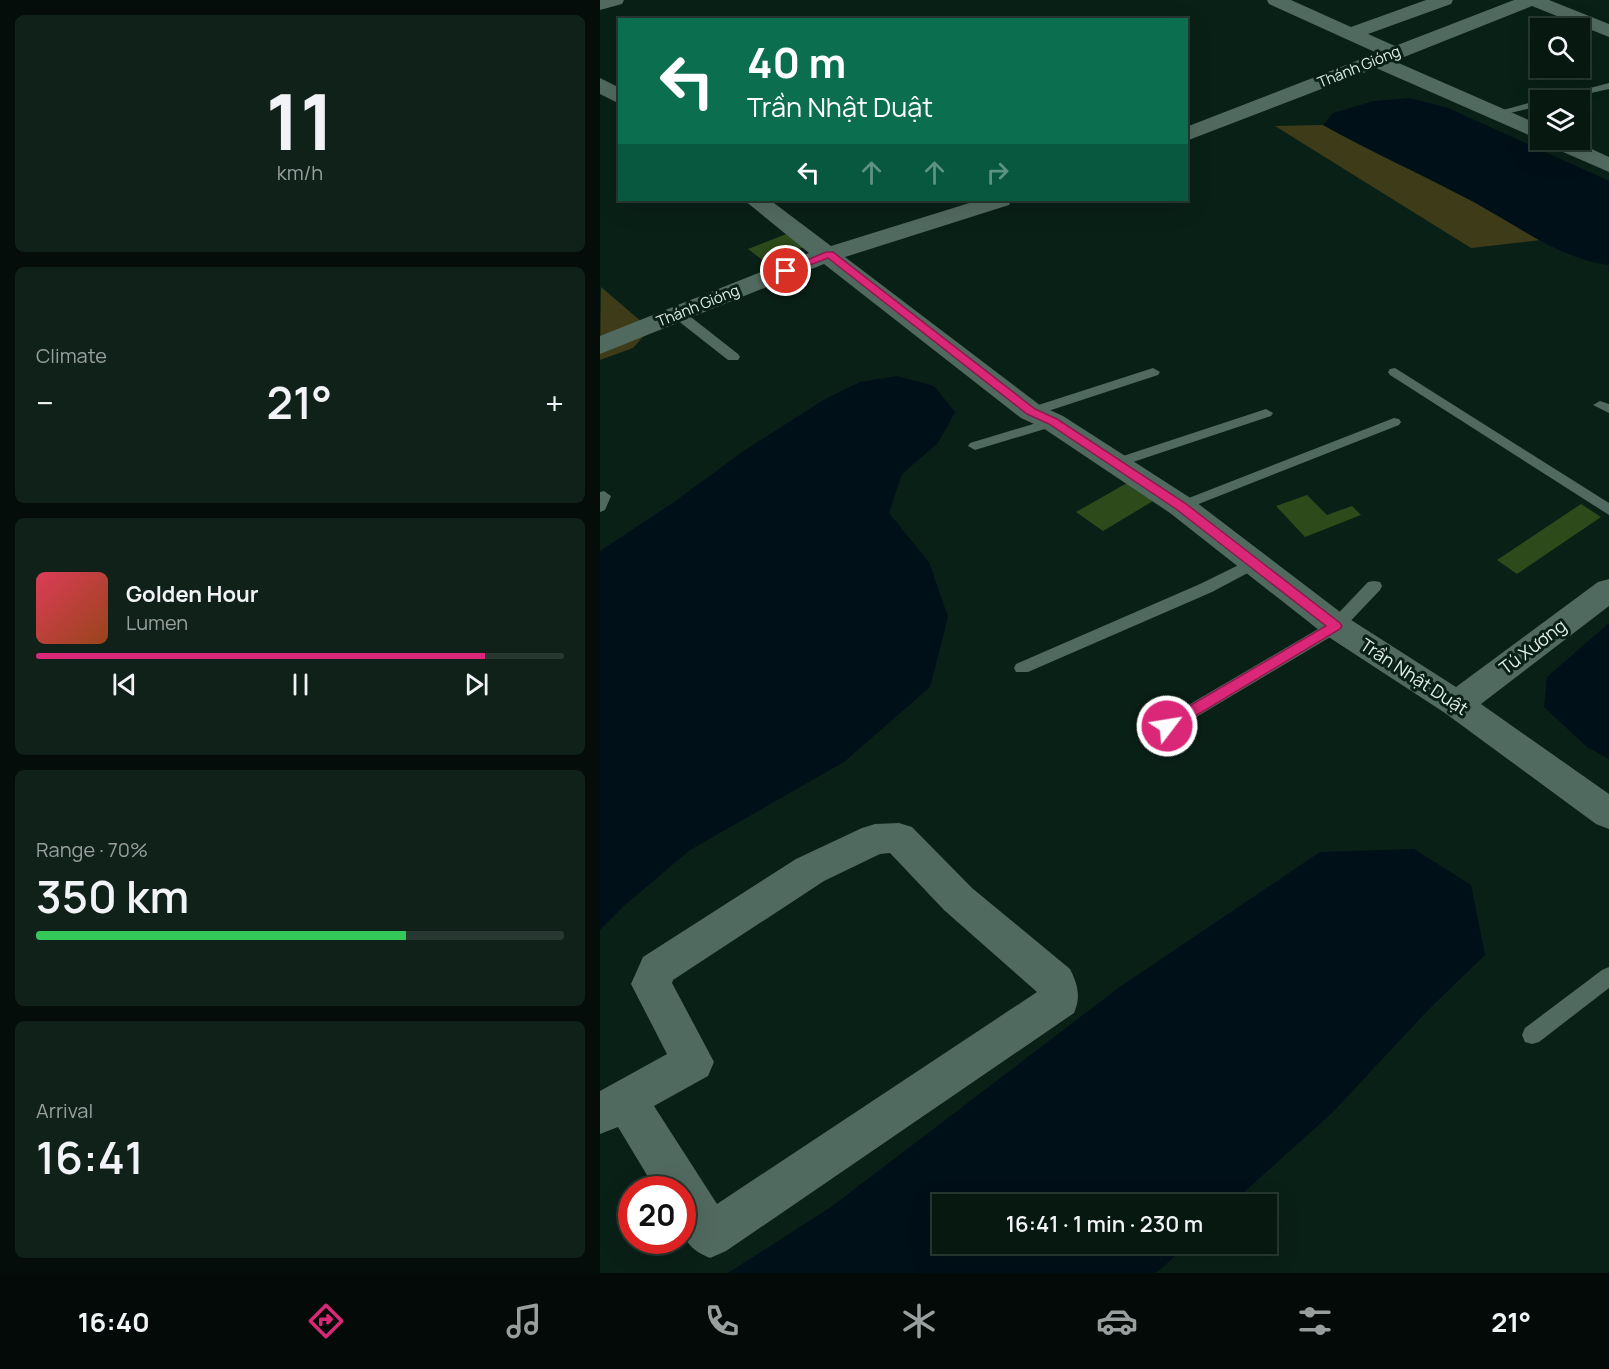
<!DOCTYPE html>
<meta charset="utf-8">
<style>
:root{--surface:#071811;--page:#10211a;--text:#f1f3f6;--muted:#98a09f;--line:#283731;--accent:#db2777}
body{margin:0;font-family:Manrope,sans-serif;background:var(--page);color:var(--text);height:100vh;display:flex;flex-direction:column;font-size:22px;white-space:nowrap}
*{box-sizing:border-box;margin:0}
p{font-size:20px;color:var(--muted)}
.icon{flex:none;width:33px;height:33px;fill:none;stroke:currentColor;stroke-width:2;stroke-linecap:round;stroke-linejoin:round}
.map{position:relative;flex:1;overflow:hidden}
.details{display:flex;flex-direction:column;gap:15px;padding:15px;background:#040d09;width:600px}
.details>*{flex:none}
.hud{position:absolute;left:18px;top:18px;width:570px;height:183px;border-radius:0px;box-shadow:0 6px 24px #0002,0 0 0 2px var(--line);background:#0b6e4f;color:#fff;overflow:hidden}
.buttons{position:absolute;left:930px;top:18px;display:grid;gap:12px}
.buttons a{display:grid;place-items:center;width:60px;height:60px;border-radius:0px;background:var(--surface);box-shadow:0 6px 24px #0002,0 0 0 2px var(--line);font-size:30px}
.speed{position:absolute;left:18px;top:1176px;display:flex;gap:12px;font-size:30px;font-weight:700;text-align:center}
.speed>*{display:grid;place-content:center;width:78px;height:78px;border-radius:50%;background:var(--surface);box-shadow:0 6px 24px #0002,0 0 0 2px var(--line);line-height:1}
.speed .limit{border:9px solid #d22;background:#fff;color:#111}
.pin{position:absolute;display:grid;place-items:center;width:51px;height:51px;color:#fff;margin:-26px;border:3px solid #fff;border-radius:50%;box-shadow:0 2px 6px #0007}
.me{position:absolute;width:66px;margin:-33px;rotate:59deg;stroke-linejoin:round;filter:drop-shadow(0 0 4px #0008)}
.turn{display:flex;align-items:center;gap:21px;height:126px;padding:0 30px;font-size:27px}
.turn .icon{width:78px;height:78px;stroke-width:2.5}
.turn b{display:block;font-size:42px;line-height:51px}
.lanes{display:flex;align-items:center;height:57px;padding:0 30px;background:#0003;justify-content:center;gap:30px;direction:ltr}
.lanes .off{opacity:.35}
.big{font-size:45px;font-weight:600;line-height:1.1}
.details .card{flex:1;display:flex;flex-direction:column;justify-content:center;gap:9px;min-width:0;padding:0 21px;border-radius:9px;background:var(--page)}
.details .dial{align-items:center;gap:0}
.dial b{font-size:78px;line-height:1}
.song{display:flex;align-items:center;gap:18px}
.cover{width:72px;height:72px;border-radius:9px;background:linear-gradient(135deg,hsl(350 70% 55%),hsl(20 70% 35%))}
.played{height:6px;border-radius:3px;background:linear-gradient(90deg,var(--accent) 85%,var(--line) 85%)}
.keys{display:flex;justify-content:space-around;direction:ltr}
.heat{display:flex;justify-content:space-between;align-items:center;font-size:33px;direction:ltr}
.charge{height:9px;border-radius:4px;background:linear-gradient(90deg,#34c759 70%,var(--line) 0)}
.trip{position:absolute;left:332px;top:1194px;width:345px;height:60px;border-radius:0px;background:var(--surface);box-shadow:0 6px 24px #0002,0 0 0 2px var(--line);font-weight:600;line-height:60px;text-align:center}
.dock{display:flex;height:96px;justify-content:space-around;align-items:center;background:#030a07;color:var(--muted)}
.dock .icon{width:42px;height:42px}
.dock .selected{color:var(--accent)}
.dock b{font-size:27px;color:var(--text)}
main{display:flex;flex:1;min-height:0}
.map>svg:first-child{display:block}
.green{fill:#3e3c18}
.water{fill:#001018}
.building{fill:#2d4a1b}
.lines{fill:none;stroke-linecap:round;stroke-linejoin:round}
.service{fill:#516a5f;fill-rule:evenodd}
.minor{fill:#516a5f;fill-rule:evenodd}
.route{fill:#db2777;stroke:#8e194d;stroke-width:1.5}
.labels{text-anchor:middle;stroke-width:6;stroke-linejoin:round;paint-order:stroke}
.far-street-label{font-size:15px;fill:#e1efe8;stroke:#092017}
.street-label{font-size:18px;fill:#e1efe8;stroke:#092017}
</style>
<main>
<section class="details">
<div class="card dial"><b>11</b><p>km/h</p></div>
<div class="card"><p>Climate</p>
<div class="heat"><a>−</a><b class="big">21°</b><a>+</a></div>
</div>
<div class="card">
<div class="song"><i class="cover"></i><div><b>Golden Hour</b><p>Lumen</p></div></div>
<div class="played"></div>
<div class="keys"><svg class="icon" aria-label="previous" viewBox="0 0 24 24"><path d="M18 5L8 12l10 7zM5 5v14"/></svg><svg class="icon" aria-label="pause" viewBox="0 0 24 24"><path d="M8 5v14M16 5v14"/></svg><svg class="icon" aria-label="next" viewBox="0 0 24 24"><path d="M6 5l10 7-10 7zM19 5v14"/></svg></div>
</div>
<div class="card"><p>Range · 70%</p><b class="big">350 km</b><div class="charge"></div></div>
<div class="card"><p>Arrival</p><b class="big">16:41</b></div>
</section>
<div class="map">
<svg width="1009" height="1273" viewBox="0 0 1009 1273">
<rect width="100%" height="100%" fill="#092017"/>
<g class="green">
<polygon points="723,125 870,200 941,240 871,248 675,126"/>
<polygon points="1,287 50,329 33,348 0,360"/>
</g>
<g class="water">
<path d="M810,98l38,10 161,73v84c-48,-5 -97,-43 -139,-65 -49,-26 -99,-48 -147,-75l10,-12 41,-12z"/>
<polygon points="297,376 334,386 355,412 338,443 302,474 289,513 329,562 348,617 330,687 244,762 90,850 26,904 0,930 0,551 74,502 145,450 225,399 260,382"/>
<polygon points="1009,623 1009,759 987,747 944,707 947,677"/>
<polygon points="814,849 871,885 885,955 828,1010 733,1112 631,1204 342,1204 342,1244 589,1244 556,1273 128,1273 231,1207 521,986 720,852"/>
</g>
<g class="building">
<polygon points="189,233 212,244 165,262 148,249"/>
<polygon points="527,483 553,501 503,531 476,512"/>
<polygon points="707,495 727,515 752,506 761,515 705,537 676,506"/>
<polygon points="981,504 1001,517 917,574 897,560"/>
</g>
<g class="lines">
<g class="service">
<polygon points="1009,83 1009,89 960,100 944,100"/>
<polygon points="940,100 943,100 940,100 940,106 897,116 892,113"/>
<polygon points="77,309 82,310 138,354 140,357 138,360 128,360 72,316 71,313 72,310"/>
<polygon points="553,368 560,372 558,375 436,415 426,415 424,412 426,409"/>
<polygon points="795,368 1009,503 1009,515 790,375 788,372 790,369"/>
<polygon points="1000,401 1009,404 1009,413 993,405"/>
<polygon points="666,409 673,413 671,416 521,466 511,466 509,463 511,460"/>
<polygon points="453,418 458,419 460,422 458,425 375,450 368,446 370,443"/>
<polygon points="794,418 799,419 801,422 799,425 586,509 581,511 573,506 576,503"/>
<polygon points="4,491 11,496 5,510 0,512 0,492"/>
<polygon points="653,558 659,559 661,563 659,567 612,592 428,672 416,672 414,668 416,664 600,584"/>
<polygon points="774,581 780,582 782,586 780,590 742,630 573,731 567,733 561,731 558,726 561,721 730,622 768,582"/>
<polygon points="1009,967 1009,988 939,1042 932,1044 925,1042 922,1035 925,1028 1002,970"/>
</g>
<g class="minor">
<polygon points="0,0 24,0 22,4 0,10"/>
<polygon points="667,0 691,0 751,27 826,0 853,0 851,4 768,34 795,46 914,0 949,0 1009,24 1009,37 932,6 794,61 940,125 940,140 776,68 586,141 586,127 777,53 669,4"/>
<polygon points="0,78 20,88 20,104 0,94"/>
<polygon points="944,140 972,140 1009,157 1009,172 947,145"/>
<polygon points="144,200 170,200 231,246 379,200 412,200 409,205 245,257 441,406 463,416 592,499 748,618 856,687 998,582 1009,579 1009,606 881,704 1009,794 1009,829 996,824 845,713 724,634 570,513 443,428 421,418 224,264 0,354 0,336 209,253"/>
<path d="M299,823l13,4 60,61 98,81c8,16 11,28 4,44l-348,238 -16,7c-35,-14 -28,-36 -28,-68h-26l-38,-63 -18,7v-43l67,-37 -36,-70 12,-27 153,-98 66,-31 13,-4zM290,853l54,57 93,82 -320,212 -63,-98 54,-30 6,-14 -42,-79 1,-3 151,-99 56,-27z"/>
</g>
</g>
<polygon class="route" points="226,252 233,252 435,409 457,419 585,503 740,623 742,626 740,629 572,730 562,730 560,726 562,722 726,626 576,509 449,424 427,414 228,258 189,273 181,271"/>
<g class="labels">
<g class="far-street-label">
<text transform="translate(759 67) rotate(-22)" y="5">Thánh Gióng</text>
<text transform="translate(98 306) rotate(-22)" y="5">Thánh Gióng</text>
</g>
<g class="street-label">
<text transform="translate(933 647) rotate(-37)" y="6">Tú Xương</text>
<text transform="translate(814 677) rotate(33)" y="6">Trần Nhật Duật</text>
</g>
</g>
</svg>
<div class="buttons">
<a><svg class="icon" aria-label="search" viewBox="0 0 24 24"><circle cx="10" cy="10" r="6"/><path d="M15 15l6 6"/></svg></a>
<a><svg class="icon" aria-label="layers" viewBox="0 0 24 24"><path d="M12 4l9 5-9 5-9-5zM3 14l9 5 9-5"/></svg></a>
</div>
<div class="speed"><div class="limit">20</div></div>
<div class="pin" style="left:186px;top:271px;background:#d93025"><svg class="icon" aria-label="arrive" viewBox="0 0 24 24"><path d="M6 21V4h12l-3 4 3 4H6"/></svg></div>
<svg class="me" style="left:567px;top:726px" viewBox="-20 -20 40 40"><circle r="17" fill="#db2777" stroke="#fff" stroke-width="3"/><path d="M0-11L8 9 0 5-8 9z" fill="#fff"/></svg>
<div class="trip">16:41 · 1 min · 230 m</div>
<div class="hud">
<div class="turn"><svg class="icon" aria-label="left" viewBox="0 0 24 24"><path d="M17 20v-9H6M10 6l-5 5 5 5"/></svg><div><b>40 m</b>Trần Nhật Duật</div></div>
<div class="lanes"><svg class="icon" aria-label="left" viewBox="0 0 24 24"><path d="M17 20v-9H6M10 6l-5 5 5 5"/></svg><svg class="icon off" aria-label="ahead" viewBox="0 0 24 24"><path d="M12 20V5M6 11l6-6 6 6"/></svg><svg class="icon off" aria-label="ahead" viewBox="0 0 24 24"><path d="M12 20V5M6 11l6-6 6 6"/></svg><svg class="icon off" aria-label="right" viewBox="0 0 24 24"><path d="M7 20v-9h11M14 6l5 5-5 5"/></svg></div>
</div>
</div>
</main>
<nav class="dock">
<b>16:40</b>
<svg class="icon selected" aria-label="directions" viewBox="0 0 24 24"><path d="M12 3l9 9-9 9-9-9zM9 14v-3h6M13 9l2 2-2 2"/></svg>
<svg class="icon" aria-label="music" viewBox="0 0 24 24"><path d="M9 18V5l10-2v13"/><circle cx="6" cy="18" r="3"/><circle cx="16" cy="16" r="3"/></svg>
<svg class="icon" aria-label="phone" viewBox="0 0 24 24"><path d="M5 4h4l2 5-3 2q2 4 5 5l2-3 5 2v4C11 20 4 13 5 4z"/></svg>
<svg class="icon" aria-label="climate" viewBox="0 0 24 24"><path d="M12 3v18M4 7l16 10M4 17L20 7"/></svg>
<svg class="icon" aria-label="car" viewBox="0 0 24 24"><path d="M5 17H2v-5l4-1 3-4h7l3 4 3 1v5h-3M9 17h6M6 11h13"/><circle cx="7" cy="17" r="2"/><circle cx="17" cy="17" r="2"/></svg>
<svg class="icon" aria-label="filters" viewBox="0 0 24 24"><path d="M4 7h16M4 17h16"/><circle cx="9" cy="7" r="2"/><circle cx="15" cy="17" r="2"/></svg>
<b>21°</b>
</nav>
